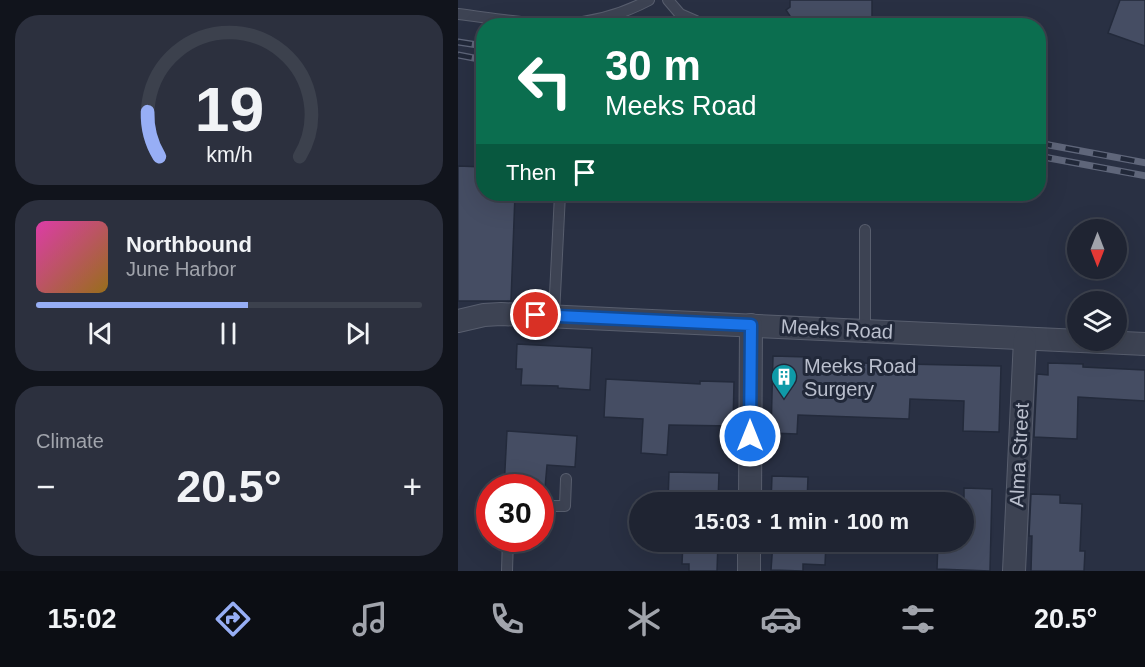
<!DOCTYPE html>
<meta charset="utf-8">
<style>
:root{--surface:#1f2432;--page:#2c303e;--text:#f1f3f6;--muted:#a1a4ac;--line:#3c414d;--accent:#97aef5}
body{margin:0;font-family:Arial,sans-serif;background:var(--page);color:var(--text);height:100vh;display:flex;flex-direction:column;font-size:22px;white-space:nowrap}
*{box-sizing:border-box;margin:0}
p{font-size:20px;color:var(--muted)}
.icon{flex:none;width:33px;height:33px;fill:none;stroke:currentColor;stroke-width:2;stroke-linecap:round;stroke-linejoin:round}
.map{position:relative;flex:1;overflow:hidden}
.side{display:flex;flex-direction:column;gap:15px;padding:15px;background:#11141c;width:458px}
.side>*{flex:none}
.hud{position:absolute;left:18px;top:18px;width:570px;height:183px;border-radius:24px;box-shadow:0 6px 24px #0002,0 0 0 2px var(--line);background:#0b6e4f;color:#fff;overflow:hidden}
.needle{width:39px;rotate:180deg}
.controls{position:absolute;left:609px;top:219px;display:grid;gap:12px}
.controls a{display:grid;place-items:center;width:60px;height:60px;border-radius:50%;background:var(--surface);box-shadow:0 6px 24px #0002,0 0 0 2px var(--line);font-size:30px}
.speed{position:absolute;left:18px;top:474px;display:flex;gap:12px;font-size:30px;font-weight:700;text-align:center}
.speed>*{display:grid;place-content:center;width:78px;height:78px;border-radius:50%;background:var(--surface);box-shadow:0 6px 24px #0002,0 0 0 2px var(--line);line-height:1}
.speed .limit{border:9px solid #d22;background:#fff;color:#111}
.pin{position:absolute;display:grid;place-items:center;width:51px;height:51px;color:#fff;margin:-26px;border:3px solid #fff;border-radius:50%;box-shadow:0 2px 6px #0007}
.me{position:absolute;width:66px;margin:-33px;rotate:0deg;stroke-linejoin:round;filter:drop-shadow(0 0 4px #0008)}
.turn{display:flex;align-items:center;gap:21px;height:126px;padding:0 30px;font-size:27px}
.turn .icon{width:78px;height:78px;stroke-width:2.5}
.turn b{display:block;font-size:42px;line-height:51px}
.then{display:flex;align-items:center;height:57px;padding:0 30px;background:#0003;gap:12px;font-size:22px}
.big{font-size:45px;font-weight:700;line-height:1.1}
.side .widget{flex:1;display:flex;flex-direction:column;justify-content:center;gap:9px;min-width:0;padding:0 21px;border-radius:24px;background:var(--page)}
.side .dial{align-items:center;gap:0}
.dial svg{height:156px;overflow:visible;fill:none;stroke:var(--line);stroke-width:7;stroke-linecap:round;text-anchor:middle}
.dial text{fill:var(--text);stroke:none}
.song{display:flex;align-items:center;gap:18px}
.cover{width:72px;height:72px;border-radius:9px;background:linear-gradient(135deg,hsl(320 70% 55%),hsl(40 70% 35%))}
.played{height:6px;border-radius:3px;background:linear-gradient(90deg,var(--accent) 55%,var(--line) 55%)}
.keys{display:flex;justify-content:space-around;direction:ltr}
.heat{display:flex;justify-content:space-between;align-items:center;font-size:33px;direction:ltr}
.trip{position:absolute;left:171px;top:492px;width:345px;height:60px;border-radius:30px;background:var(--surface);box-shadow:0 6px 24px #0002,0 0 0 2px var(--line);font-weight:700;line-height:60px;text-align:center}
.tabs{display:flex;height:96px;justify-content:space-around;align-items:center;background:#0c0e14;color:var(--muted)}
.tabs .icon{width:42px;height:42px}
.tabs .on{color:var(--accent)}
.tabs b{font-size:27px;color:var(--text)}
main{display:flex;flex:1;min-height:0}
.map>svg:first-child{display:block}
.building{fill:#454d63;stroke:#232a3b;stroke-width:1.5}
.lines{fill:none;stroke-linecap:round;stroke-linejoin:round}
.service-casing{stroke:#585e6e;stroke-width:12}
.minor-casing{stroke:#585e6e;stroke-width:24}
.service{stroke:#3d4353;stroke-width:10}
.minor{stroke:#3d4353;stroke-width:22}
.rail-casing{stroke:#5f667a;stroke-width:7}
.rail{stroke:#212839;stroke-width:4.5;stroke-dasharray:14;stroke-linecap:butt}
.route-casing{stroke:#114b97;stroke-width:15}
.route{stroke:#1a73e8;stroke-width:10}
.labels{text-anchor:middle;stroke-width:6;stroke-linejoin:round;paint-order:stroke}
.street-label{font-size:20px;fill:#babfcd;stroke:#212839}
.poi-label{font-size:20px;fill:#babfcd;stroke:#212839;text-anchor:start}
</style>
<main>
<section class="side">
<div class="widget dial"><svg viewBox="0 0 100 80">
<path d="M14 69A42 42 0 1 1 86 69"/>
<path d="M14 69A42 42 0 0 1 8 46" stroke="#97aef5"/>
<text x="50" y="56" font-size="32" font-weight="700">19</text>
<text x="50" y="72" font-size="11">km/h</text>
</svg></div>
<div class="widget">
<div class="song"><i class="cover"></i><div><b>Northbound</b><p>June Harbor</p></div></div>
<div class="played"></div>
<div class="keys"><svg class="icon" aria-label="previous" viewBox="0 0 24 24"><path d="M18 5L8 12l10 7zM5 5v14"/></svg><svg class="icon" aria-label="pause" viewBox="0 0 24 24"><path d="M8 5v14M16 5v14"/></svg><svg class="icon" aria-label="next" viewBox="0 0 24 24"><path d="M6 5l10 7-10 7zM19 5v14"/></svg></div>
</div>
<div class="widget"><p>Climate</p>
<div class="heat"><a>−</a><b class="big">20.5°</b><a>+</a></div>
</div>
</section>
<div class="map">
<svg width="688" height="571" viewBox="0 0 688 571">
<rect width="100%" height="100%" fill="#293043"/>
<g class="building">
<polygon points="332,0 414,0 414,26 331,26 332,16 328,10 332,7"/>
<polygon points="662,0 687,0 687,46 650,33"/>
<polygon points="0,166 26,167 26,194 57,194 53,301 0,301"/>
<polygon points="59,344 134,348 132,390 100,388 100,386 63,385 64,369 58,369"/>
<polygon points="315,356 350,357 350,362 543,366 541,432 505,431 506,401 452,399 451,419 340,415 339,434 313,433"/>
<polygon points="590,363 625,364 625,367 687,370 687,401 620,397 619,439 576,437 579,374 590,375"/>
<polygon points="148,379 242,384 242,381 276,382 275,426 211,425 209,455 183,453 185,419 146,417"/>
<polygon points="49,431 119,436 117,467 89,465 87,488 46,488"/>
<polygon points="211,472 261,473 260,502 210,502"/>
<polygon points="314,476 350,477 349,502 313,502"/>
<polygon points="506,488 534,489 532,571 479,569 480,543 502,543 502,542 506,542"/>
<polygon points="573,494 602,495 602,503 624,504 622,551 627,551 626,571 573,571 574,536 571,536"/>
<polygon points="225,542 260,542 259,571 231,571 231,564 224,564"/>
<polygon points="315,542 368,542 367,565 345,564 345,571 313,570"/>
</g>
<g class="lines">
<defs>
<g id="service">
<polyline points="210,0 222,14 238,21"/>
<path d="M0,14c71,9 123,22 191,-14"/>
<polyline points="407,230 407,330"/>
<polyline points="96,315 102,194"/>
<polyline points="82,506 107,506 108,479"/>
<polyline points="49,571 50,538"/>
</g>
<g id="minor">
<polyline points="0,321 26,315 43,314 688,344"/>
<polyline points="292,502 293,325"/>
<polyline points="291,571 291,542"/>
<polyline points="556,571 567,339"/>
</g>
</defs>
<use href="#service" class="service-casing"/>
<use href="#minor" class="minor-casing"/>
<use href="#service" class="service"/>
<use href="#minor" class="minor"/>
<defs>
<g id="rail">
<polyline points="0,42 26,46"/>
<polyline points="0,55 26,60"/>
<polyline points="580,143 688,163"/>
<polyline points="580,156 688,176"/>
</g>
</defs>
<use href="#rail" class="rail-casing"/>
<use href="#rail" class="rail"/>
</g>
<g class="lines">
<defs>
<polyline id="route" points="78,315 293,325 292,436"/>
</defs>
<use href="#route" class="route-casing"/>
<use href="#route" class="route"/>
</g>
<defs>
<symbol id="building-pin" viewBox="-11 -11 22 30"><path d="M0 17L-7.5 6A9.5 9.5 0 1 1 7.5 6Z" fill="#0f9aa8" stroke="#212839"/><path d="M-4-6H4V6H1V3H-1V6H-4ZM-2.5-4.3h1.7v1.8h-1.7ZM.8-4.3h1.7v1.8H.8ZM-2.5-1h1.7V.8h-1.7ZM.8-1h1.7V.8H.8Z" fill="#fff"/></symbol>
</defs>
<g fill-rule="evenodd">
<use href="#building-pin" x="311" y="362" width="30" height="40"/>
</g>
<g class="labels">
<g class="street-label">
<text transform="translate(379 329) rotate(3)" y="7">Meeks Road</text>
<text transform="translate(561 455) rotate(-87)" y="7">Alma Street</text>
</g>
<g class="poi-label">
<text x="346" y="373">Meeks Road<tspan x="346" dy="23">Surgery</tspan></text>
</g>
</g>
</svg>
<div class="controls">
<a><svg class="needle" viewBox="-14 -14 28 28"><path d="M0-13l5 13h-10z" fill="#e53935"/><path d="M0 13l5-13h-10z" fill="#a1a4ac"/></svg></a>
<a><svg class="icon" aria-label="layers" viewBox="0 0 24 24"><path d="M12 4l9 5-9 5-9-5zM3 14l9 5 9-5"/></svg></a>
</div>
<div class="speed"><div class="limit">30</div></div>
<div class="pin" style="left:78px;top:315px;background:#d93025"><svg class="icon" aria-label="arrive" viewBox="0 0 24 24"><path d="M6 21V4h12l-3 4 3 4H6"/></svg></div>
<svg class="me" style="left:292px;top:436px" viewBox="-20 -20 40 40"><circle r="17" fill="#1a73e8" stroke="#fff" stroke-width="3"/><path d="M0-11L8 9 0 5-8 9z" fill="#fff"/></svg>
<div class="trip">15:03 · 1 min · 100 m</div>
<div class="hud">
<div class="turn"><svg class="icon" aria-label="left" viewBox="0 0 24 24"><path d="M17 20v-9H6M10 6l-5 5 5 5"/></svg><div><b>30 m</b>Meeks Road</div></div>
<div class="then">Then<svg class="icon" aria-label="arrive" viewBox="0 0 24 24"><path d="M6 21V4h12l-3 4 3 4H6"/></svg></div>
</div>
</div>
</main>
<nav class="tabs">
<b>15:02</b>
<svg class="icon on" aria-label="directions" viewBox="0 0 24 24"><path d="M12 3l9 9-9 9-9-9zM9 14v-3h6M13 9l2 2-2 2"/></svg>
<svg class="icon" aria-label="music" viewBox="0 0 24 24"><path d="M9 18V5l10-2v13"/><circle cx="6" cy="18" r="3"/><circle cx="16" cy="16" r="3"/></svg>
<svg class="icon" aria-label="phone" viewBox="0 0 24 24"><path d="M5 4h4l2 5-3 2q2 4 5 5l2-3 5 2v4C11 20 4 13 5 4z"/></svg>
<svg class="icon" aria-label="climate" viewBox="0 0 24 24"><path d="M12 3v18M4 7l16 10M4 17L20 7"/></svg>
<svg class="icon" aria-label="car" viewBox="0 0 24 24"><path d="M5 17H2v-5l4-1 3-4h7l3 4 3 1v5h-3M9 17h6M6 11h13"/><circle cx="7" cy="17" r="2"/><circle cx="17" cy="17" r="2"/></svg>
<svg class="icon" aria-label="filters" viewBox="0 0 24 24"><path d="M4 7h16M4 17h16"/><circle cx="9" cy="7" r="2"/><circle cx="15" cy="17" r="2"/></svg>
<b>20.5°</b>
</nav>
